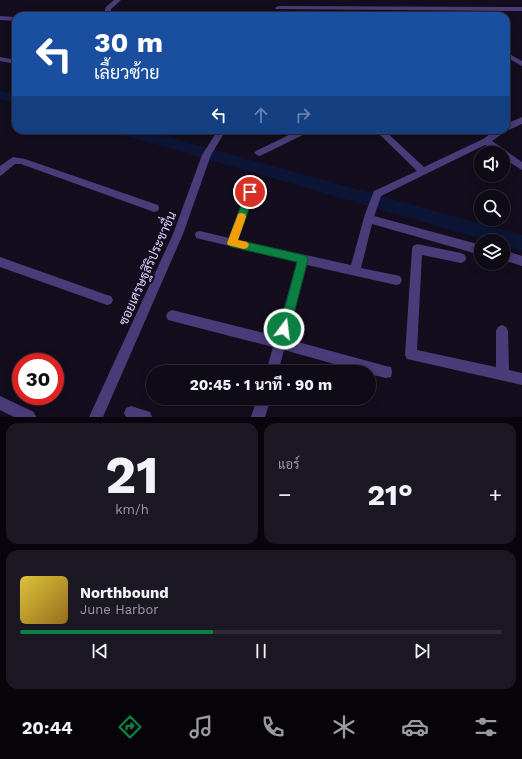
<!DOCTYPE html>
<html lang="th">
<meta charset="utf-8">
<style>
:root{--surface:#0e0a16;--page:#1c1823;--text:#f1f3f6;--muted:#9b9aa1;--line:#2e2b35;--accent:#0b8043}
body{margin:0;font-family:"Work Sans",Sarabun,sans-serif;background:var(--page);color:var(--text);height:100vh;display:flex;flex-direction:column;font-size:15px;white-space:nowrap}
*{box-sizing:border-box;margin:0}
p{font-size:13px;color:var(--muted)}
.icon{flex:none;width:22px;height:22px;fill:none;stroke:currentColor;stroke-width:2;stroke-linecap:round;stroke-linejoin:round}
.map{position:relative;height:417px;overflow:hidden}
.details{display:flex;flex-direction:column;gap:6px;padding:6px;background:#08060c;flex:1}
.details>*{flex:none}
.banner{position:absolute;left:12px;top:12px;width:498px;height:122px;border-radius:12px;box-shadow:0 2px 10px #0003,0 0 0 1px var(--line);background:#1a4fa0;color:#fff;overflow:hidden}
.buttons{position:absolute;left:474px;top:146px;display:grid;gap:8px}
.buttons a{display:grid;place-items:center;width:36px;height:36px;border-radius:50%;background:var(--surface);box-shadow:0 2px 10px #0003,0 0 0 1px var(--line);font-size:20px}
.speed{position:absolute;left:12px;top:353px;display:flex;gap:8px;font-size:20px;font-weight:700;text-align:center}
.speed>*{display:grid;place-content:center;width:52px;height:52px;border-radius:50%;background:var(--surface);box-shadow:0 2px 10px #0003,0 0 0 1px var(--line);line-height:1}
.speed .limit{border:6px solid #d22;background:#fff;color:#111}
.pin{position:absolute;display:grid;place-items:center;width:34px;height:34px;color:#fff;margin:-17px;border:2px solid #fff;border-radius:50%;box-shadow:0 1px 4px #0007}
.me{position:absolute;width:44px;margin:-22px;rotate:15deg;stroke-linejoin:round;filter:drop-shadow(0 0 3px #0008)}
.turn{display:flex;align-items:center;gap:14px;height:84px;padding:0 16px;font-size:18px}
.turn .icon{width:52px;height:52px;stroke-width:2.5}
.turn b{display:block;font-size:28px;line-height:34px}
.lanes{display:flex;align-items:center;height:38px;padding:0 16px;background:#0003;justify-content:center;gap:20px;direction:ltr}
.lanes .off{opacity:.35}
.big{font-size:30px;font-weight:700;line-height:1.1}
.details .tile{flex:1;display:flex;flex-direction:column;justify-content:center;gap:6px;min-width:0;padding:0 14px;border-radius:12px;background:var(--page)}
.details .dial{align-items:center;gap:0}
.dial b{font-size:52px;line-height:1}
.song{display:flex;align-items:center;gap:12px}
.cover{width:48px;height:48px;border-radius:6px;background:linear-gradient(135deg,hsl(50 70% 55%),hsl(40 70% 35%))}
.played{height:4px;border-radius:2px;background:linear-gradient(90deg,var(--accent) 40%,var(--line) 40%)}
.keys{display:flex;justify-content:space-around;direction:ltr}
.heat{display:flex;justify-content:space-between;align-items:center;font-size:22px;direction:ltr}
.details .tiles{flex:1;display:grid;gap:6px;grid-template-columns:1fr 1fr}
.tile:last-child{grid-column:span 2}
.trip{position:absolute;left:146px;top:365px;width:230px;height:40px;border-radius:20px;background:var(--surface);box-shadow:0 2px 10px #0003,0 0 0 1px var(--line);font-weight:700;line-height:40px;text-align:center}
.tab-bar{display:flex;height:64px;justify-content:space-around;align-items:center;background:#060409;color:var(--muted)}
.tab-bar .icon{width:28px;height:28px}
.tab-bar .selected{color:var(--accent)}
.tab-bar b{font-size:18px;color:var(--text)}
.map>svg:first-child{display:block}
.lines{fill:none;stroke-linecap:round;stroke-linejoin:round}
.canal{fill:#0d1537;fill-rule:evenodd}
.minor{fill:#493c78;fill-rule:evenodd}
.route{fill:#0b8043;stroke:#07532c}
.slow{fill:#f59e0b}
.labels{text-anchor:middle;stroke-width:4;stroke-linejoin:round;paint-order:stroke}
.street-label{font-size:13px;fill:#dbcefb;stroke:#130d1d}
</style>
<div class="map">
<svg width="522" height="417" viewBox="0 0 522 417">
<rect width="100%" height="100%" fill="#130d1d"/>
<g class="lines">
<g class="canal">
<polygon points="0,91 16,94 16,104 0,99"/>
<polygon points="118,130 143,130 522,235 522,251 503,245 503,241 489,241 120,134"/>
</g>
<g class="minor">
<polygon points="114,0 121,0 111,9 111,11 145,14 148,16 103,16 106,7"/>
<polygon points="278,6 522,7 522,11 276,9 275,8"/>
<polygon points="0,16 16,17 16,21 0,20"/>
<polygon points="506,52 522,61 522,66 506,57"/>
<polygon points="0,57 16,60 16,64 0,61"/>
<polygon points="522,117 522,124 506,131 492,141 522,162 522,170 503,158 503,153 497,153 485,145 381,196 375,214 374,216 481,245 481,255 372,224 361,268 400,276 402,280 400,284 396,285 307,265 287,339 386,366 391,367 392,372 391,377 386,378 369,374 369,372 363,372 284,350 278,372 266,372 273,347 168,320 166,316 168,312 172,310 276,336 297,262 200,239 196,238 195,235 196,232 200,231 229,238 247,189 253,189 255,192 238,240 351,265 365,214 374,191 417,171 375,130 384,130 424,167 483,139 496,130 506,130 506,124"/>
<polygon points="218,130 226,130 211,155 183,234 103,417 89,417 173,234 202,155"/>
<polygon points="299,130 310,130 309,132 262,155 259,156 254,153 256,151"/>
<polygon points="13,157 25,159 158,205 159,208 158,211 154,212 21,164 15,164 3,174 0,176 0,166"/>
<polygon points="417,244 461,253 465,255 466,258 465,261 461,263 422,255 417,350 496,367 496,331 498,327 502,325 506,327 508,331 509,370 522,373 522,385 407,359 405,355 412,249 413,246"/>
<polygon points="503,250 522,256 522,266 503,260"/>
<polygon points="0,257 107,295 111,296 113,300 111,304 107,305 0,267"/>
<polygon points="0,396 34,412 36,417 14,417 0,410"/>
<polygon points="257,398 271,398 265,417 251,417"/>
<polygon points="131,406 150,412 152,417 126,417 124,413 126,408"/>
</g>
</g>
<polygon class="route" points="250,188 255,192 238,240 303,255 306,256 308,259 290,329 288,332 284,334 280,332 279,329 297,262 232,247 228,245 227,243 246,192"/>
<polygon class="slow" points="241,213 245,214 246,217 238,240 247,242 249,245 247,248 244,249 228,245 227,243 237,217 238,214"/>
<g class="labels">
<g class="street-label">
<text transform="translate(147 268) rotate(-66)" y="5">ซอยเศรษฐสิริประชาชื่น</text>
</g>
</g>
</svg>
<div class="buttons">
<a><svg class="icon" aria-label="sound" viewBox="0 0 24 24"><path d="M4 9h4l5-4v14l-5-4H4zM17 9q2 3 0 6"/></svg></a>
<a><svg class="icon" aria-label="search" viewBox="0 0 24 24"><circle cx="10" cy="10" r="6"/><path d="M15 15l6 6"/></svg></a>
<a><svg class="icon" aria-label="layers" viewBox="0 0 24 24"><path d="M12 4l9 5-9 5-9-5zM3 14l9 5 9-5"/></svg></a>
</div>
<div class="speed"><div class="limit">30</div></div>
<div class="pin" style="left:250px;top:192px;background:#d93025"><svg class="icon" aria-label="arrive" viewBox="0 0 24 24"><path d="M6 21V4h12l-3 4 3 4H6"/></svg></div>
<svg class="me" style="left:284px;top:329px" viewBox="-20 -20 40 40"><circle r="17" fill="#0b8043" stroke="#fff" stroke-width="3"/><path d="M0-11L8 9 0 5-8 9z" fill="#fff"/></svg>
<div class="trip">20:45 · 1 นาที · 90 m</div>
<div class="banner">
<div class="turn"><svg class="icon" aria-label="left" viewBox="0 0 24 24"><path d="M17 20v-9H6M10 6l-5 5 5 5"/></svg><div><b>30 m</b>เลี้ยวซ้าย</div></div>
<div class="lanes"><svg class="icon" aria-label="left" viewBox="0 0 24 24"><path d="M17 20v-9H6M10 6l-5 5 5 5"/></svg><svg class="icon off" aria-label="ahead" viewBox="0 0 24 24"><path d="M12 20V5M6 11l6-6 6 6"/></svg><svg class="icon off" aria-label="right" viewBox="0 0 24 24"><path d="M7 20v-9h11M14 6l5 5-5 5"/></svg></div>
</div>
</div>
<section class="details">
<div class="tiles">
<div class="tile dial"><b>21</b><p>km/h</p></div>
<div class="tile"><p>แอร์</p>
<div class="heat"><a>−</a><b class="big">21°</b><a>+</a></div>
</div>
<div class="tile">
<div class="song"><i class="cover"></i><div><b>Northbound</b><p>June Harbor</p></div></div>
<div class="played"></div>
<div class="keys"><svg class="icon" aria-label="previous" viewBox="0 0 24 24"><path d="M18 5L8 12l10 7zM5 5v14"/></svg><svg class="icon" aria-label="pause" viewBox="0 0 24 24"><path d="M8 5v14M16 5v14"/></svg><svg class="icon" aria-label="next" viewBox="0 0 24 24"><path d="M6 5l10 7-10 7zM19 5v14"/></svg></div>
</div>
</div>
</section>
<nav class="tab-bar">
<b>20:44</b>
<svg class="icon selected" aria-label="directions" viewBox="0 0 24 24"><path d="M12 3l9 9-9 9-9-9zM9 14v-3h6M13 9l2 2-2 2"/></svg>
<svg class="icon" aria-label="music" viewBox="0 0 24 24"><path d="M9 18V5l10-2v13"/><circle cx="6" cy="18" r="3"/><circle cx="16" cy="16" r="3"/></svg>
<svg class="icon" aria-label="phone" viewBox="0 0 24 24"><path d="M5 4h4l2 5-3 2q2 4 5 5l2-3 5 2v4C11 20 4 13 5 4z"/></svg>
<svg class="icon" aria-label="climate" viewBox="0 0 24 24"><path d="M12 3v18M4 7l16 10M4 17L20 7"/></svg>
<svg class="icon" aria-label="car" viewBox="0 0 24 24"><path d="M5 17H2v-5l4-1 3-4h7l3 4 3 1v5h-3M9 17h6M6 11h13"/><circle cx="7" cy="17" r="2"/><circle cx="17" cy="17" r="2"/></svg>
<svg class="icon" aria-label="filters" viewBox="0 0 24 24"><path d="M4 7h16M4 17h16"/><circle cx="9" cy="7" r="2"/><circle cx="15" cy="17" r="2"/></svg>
</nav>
